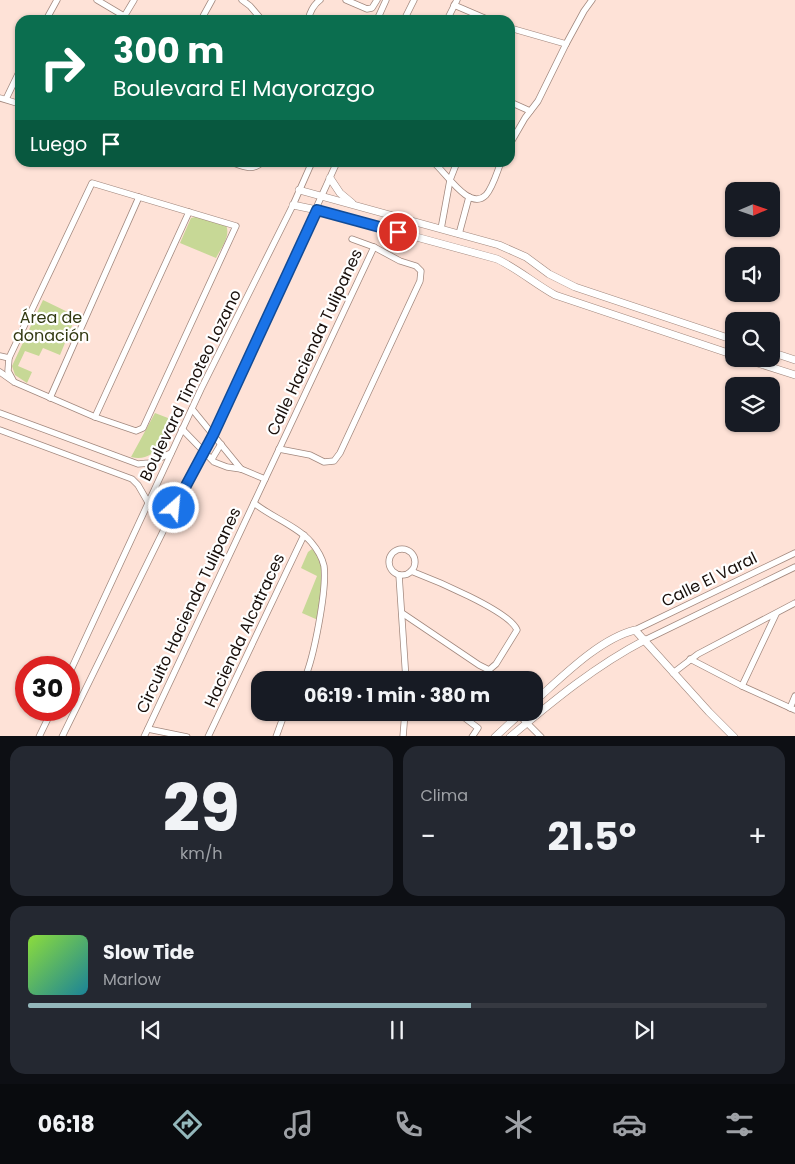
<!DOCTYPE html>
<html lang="es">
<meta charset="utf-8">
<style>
:root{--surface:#171b24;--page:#242831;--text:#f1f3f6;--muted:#9ea1a6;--line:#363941;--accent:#93b7bb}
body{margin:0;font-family:Poppins,sans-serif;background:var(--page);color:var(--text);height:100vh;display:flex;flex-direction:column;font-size:19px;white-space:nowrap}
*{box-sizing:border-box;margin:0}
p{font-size:16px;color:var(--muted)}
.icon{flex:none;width:28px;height:28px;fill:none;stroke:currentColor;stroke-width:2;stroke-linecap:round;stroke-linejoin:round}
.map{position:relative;height:736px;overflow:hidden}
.drawer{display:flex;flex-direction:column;gap:10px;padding:10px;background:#0d0f14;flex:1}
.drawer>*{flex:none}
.banner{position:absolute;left:15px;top:15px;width:500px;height:152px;border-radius:15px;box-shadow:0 1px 4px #0004;background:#0b6e4f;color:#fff;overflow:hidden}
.needle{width:32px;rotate:88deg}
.controls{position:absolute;left:725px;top:182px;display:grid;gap:10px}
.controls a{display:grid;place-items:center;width:55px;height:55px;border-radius:10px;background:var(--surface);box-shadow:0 1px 4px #0004;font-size:25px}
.speed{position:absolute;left:15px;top:656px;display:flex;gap:10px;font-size:25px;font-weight:700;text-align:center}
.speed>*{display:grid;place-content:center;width:65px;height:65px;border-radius:50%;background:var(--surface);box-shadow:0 1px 4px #0004;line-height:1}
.speed .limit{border:8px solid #d22;background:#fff;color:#111}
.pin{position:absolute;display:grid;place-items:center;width:42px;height:42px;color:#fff;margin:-21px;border:2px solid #fff;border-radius:50%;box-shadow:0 1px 5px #0007}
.me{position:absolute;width:55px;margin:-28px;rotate:27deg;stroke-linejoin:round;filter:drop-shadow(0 0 4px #0008)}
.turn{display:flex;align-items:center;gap:18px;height:105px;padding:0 15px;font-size:22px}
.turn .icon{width:65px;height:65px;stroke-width:2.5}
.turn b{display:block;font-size:35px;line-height:42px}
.then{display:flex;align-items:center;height:48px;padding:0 15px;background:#0003;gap:10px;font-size:19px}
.big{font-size:38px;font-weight:700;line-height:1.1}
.drawer .card{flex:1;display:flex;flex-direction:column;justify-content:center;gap:8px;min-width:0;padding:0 18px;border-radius:15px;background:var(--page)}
.drawer .dial{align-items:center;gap:0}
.dial b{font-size:65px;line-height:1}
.song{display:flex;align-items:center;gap:15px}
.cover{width:60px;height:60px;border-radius:8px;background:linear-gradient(135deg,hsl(90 70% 55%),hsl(190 70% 35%))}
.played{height:5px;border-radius:2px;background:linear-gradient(90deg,var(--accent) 60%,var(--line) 60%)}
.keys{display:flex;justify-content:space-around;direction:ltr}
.heat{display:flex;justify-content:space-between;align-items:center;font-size:28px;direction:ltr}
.drawer .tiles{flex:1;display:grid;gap:10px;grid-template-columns:1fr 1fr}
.card:last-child{grid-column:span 2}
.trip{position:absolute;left:251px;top:671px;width:292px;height:50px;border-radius:15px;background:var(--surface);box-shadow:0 1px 4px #0004;font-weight:700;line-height:50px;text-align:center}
.tabs{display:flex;height:80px;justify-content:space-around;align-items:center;background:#090b0e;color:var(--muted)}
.tabs .icon{width:35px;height:35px}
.tabs .selected{color:var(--accent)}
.tabs b{font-size:22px;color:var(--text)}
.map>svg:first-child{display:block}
.green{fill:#c7d896}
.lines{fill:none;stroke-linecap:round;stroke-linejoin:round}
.minor-casing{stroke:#a2887e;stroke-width:7}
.tertiary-casing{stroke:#a2887e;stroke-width:8}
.minor{stroke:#fff;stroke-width:5.5}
.tertiary{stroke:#fff;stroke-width:7}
.route-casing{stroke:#114b97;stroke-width:12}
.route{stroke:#1a73e8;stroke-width:9}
.labels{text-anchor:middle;stroke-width:4.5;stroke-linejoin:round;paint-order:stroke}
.park-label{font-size:16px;fill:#323a12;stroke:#fff}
.street-label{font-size:16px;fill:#19100c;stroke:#fff}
</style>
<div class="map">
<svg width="795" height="737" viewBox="0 0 795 737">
<rect width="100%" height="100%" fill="#fee2d7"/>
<g class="green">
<path d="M199,216l27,9c5,11 -5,23 -10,33l-36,-15 11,-25z"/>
<polygon points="43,300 76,316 60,355 43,348 39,356 25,351 18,366 32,372 27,383 15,375 12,366"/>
<path d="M155,413l18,7c-8,18 -17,43 -42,37z"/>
<path d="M312,549c19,17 9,49 6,71l-16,-7 15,-37 -16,-8 7,-16z"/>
</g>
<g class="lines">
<defs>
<g id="minor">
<polyline points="97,0 124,16"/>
<polyline points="242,0 250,6 262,20"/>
<polyline points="346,0 367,9 372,8 377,0"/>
<polyline points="454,5 489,20"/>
<polyline points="46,20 57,0"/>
<polyline points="122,20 134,0"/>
<polyline points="201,20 212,0"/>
<path d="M308,20c2,-8 5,-15 12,-20"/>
<polyline points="377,20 386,0"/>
<polyline points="404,20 414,0"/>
<polyline points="447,20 457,0"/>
<polyline points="510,28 566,44"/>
<polyline points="0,98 20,104"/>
<polyline points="6,99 20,70"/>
<polyline points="510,102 530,111"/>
<polyline points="510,144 525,118 538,101 566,44 584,11 592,0"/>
<path d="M231,162c11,4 22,10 31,0"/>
<path d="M433,162c12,9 36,50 53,33 7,-8 11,-23 15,-33"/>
<polyline points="441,229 450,180 457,162"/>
<polyline points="459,234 469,197"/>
<polyline points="0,356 9,358"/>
<polyline points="0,372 14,382 95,417 136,431 143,428 236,226 92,183 9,358 8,371 14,382"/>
<polyline points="50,398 139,197"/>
<polyline points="192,409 241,469"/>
<polyline points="0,413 138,464 149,463 171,453"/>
<polyline points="95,417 189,212"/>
<polyline points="182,429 214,462 227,467 241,469 265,479"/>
<polyline points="0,430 132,479 138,485 149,504"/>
<polyline points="279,449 310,455 324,462 334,461 340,453 420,281 421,271 416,266 400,261 374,247 352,239"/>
<polyline points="212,459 221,444"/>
<path d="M254,503c17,14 43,23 57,39 6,7 11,15 13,24 3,23 -10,92 -20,114"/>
<circle cx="402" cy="562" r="13"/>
<polyline points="399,575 406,680"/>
<path d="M402,613l77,52 10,5 7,-6 21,-34c-7,-19 -85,-51 -106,-59"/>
<polyline points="635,630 795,553"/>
<polyline points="645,640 795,567"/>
<polyline points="690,659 742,686 795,710"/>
<polyline points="673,673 698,654 795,603"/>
<polyline points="69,674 201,389 293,205 312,162"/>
<polyline points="742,686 776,614"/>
<polyline points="790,708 795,696"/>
<polyline points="457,712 478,728 472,737"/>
<polyline points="519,715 541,737"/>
<polyline points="148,729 187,737"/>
<polyline points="39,737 52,710"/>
<polyline points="62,737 174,509 213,435 337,162"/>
<polyline points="144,737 374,247"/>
<polyline points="208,737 304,535"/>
<polyline points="276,737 285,712"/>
<polyline points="403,737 405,712"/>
</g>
<g id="tertiary">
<polyline points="330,178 340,193 352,203"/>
<polyline points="299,190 499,245 526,257 549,274 575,287 734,340"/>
<path d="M293,205l24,5 180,49c21,10 38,25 58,36l179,60"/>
<polyline points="771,352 795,360"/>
<polyline points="745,359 795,375"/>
<path d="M535,701c27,-24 64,-62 100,-71l74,82 25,25"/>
<polyline points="495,737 522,712"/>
<path d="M510,737c43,-36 85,-71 135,-97"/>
</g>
</defs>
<use href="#minor" class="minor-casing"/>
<use href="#tertiary" class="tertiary-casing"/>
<use href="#minor" class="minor"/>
<use href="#tertiary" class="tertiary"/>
</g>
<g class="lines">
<defs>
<polyline id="route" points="174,508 213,435 317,210 398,232"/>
</defs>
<use href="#route" class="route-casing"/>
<use href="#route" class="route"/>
</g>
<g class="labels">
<g class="park-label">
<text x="51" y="323">Área de<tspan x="51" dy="18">donación</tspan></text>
</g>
<g class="street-label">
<text transform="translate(314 342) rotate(-65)" y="6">Calle Hacienda Tulipanes</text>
<text transform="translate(190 385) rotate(-64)" y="6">Boulevard Timoteo Lozano</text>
<text transform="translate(709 579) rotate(-26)" y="6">Calle El Varal</text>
<text transform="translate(188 610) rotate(-65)" y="6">Circuito Hacienda Tulipanes</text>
<text transform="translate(244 630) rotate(-65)" y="6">Hacienda Alcatraces</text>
</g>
</g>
</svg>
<div class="controls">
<a><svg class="needle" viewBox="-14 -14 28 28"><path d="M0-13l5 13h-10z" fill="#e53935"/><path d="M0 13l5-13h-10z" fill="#9ea1a6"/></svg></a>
<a><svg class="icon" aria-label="sound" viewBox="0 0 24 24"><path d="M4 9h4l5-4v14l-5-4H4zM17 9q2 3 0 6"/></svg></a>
<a><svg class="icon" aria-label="search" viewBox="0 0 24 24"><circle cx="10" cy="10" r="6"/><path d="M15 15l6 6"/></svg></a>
<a><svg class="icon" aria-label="layers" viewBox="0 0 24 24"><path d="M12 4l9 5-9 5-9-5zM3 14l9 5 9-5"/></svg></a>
</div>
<div class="speed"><div class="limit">30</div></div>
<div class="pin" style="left:398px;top:232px;background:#d93025"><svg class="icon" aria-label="arrive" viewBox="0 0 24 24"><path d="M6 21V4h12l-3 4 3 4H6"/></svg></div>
<svg class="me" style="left:174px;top:508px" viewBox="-20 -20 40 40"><circle r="17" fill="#1a73e8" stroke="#fff" stroke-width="3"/><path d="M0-11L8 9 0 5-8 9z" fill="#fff"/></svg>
<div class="trip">06:19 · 1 min · 380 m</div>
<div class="banner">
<div class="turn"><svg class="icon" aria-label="right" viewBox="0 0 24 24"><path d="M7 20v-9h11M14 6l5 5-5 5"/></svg><div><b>300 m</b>Boulevard El Mayorazgo</div></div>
<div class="then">Luego<svg class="icon" aria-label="arrive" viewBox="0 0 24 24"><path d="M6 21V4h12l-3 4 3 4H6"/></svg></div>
</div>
</div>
<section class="drawer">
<div class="tiles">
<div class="card dial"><b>29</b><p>km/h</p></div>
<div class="card"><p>Clima</p>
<div class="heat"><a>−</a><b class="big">21.5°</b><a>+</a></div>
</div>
<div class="card">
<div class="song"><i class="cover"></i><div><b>Slow Tide</b><p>Marlow</p></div></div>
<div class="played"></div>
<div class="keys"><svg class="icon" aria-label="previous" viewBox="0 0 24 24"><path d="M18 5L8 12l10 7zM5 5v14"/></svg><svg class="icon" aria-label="pause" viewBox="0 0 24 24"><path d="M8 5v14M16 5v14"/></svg><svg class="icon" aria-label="next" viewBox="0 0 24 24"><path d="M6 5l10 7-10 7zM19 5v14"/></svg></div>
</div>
</div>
</section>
<nav class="tabs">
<b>06:18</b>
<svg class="icon selected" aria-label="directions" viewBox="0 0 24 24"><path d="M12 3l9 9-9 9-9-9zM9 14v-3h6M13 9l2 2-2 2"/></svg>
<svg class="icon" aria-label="music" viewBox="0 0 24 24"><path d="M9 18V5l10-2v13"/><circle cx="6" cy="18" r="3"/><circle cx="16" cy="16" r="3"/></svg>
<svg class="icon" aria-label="phone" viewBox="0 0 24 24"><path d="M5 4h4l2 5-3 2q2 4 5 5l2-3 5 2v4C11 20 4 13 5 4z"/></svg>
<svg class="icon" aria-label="climate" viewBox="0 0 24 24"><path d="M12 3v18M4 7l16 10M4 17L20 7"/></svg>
<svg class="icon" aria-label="car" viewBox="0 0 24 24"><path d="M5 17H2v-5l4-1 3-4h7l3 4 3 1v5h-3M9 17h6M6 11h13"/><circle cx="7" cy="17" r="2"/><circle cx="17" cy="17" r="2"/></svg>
<svg class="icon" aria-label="filters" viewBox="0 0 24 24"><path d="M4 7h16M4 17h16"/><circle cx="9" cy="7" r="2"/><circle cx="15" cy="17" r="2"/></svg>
</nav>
